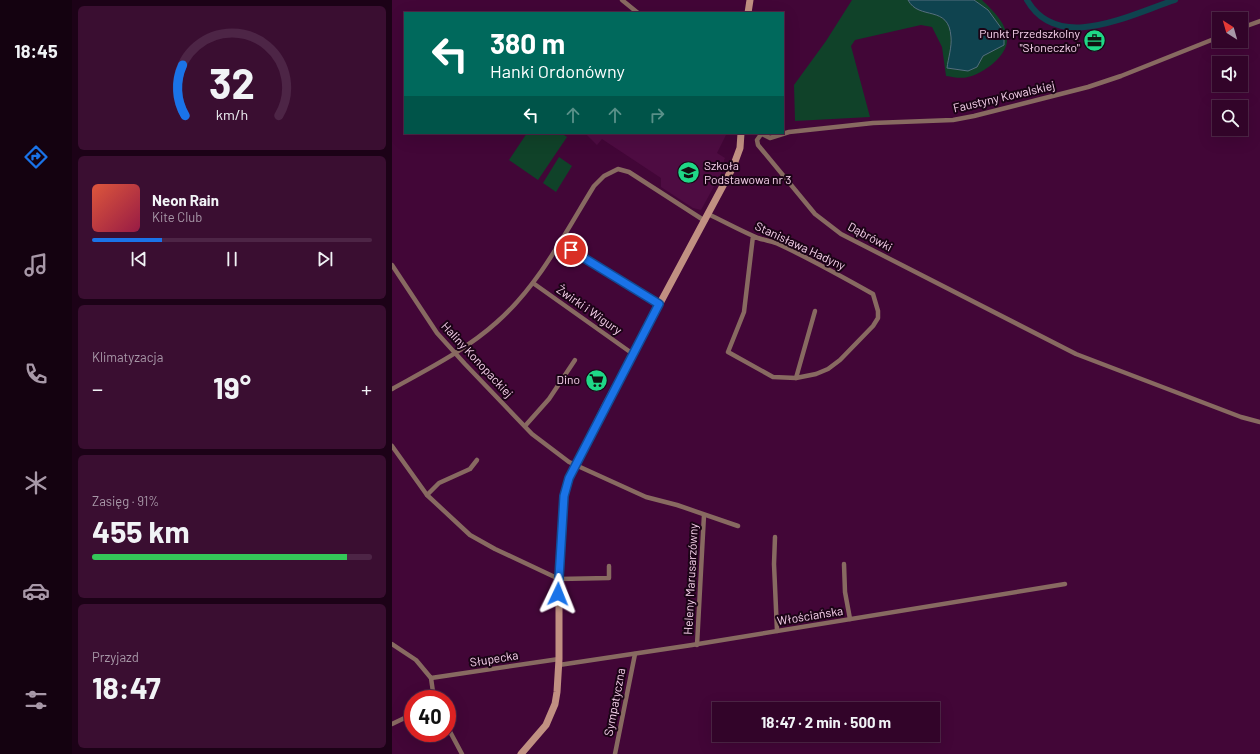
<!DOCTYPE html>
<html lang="pl">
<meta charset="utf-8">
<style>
:root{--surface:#320429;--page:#3a0e31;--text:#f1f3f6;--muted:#a898a8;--line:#4d2546;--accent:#1a73e8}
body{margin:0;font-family:Barlow,sans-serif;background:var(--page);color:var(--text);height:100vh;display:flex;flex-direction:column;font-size:15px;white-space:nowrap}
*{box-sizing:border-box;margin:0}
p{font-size:13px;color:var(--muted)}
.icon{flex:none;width:22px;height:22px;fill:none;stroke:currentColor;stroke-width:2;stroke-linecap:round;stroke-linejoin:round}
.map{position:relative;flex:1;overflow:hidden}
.panel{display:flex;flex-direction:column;gap:6px;padding:6px;background:#1c0217;width:320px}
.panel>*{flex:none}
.banner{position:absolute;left:12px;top:12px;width:380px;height:122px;border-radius:0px;box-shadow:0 4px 16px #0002,0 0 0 1px var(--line);background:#00695c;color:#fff;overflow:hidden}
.needle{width:26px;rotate:323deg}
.buttons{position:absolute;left:820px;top:12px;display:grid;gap:8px}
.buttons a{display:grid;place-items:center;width:36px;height:36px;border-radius:0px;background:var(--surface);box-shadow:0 4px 16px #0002,0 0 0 1px var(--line);font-size:20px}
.speed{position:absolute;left:12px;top:690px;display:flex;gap:8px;font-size:20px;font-weight:700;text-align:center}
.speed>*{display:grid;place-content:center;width:52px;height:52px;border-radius:50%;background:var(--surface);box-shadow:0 4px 16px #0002,0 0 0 1px var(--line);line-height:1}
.speed .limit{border:6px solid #d22;background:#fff;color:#111}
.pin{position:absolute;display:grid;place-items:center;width:34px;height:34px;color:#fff;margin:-17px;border:2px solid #fff;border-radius:50%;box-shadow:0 1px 4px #0007}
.me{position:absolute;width:44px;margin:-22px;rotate:2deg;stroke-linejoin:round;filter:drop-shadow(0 0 3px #0008)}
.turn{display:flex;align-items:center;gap:14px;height:84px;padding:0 20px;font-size:18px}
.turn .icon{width:52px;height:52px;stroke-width:2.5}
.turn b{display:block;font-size:28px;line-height:34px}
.lanes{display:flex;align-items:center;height:38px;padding:0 20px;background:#0003;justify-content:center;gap:20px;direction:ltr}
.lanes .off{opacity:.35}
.big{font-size:30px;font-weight:700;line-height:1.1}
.panel .tile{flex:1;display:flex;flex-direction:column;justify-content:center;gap:6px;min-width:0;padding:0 14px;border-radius:6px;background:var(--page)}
.panel .dial{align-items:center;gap:0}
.dial svg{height:104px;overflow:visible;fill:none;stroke:var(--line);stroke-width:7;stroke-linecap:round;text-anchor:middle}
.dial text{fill:var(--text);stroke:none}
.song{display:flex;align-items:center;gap:12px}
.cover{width:48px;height:48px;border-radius:6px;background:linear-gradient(135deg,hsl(10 70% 55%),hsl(340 70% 35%))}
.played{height:4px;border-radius:2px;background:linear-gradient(90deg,var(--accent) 25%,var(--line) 25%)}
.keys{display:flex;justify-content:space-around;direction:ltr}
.heat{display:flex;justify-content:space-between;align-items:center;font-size:22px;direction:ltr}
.charge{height:6px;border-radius:3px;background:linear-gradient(90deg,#34c759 91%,var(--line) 0)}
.trip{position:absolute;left:320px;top:702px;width:228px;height:40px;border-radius:0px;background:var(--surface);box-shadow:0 4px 16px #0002,0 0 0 1px var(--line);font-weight:700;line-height:40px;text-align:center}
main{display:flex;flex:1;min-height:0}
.dock{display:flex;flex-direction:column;width:72px;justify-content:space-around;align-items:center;background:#140210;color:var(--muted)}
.dock .icon{width:28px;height:28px}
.dock .on{color:var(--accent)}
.dock b{font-size:18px;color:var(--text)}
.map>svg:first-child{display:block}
.built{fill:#4e0c42}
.green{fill:#104229}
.water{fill:#0f434f;stroke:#556e7e}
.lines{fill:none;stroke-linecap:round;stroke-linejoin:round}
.canal{stroke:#0f434f;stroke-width:6}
.street{stroke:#886a61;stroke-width:4.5}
.secondary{stroke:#c19082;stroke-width:7}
.route-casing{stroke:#114b97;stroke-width:10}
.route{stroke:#1a73e8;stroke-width:7}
.labels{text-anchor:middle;stroke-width:4;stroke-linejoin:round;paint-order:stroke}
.poi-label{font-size:12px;fill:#f8d3ed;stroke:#1b0416;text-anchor:end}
.street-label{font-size:12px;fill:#f8d3ed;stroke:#1b0416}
</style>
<main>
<nav class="dock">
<b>18:45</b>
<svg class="icon on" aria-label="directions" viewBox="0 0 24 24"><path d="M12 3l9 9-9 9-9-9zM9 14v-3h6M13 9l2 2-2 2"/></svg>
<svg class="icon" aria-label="music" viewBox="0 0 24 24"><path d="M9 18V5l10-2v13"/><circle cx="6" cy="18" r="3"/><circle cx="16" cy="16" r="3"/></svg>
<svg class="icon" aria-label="phone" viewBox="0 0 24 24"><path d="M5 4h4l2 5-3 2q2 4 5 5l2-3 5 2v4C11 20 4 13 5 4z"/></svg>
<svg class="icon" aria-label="climate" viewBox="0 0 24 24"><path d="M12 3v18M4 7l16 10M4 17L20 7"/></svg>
<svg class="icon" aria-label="car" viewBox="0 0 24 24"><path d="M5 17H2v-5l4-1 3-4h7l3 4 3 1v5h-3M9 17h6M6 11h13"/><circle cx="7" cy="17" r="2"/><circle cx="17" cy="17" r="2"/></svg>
<svg class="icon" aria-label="filters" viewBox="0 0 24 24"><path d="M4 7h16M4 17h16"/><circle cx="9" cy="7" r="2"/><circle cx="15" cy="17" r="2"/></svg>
</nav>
<section class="panel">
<div class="tile dial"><svg viewBox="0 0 100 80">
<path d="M14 69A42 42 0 1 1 86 69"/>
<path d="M14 69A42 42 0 0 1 12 30" stroke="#1a73e8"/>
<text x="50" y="56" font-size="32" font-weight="700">32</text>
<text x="50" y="72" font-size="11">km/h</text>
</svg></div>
<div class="tile">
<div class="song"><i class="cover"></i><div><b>Neon Rain</b><p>Kite Club</p></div></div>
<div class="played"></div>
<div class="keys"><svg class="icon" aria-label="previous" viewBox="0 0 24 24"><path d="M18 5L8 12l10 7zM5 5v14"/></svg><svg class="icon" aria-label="pause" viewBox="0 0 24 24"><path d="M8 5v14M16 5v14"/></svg><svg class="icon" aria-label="next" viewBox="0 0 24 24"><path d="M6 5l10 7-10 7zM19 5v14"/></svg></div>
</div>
<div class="tile"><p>Klimatyzacja</p>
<div class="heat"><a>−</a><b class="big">19°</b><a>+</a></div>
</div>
<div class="tile"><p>Zasięg · 91%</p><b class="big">455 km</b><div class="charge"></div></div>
<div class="tile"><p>Przyjazd</p><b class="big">18:47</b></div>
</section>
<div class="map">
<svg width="868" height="754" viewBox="0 0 868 754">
<rect width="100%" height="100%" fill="#420637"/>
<polygon class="built" points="193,133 335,133 325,153 333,158 330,165 332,168 309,210 301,208 269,187 269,178 210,139 205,145"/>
<g class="green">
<path d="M460,0h130c10,10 24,22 25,38 2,17 -24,36 -39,39 -7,2 -15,0 -22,-1l-4,-29 -10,-20 -11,-2 -66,15 -4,6 19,71 -75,4 -1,-36 32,-44z"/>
<polygon points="135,133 169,133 175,137 146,180 117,160"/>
<polygon points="167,157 180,166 164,192 151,183"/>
</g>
<path class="water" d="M516,0h66l14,10 16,22v13l-21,11 -6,11 -9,4 -21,-3c1,-9 5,-21 4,-31 -2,-33 -32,-16 -43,-37z"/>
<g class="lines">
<path class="canal" d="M635,0c31,54 104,14 148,0"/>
<g class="street">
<polyline points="230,0 246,13"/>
<polyline points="849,28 868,21"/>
<polyline points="370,133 365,140 366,145 423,214 449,234 684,354 849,417 868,422"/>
<polyline points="370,134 378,138 397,132 481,123 561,120 582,116 696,87 729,76 827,37"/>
<path d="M316,214c17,8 33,17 50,24 6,2 12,3 18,5 33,15 65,33 97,51l5,17v7l-5,8 -33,34 -12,9 -12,5 -20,4 -23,-1 -45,-25 16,-40 9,-76"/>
<polyline points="167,242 267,304"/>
<polyline points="0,265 45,333 73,364 140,434 177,462 254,497 285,505 346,526"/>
<polyline points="141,283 241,354"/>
<polyline points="404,378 423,311"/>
<path d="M0,389c36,-20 74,-39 105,-67 42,-37 68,-89 97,-136l10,-10 14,-7 11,3 76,49"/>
<polyline points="133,426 157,399 183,360"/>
<polyline points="0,446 35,495 78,535 103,549 167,579 217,578 217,566"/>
<polyline points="35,495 47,483 78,469 85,460"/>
<polyline points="383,537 382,564 385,631"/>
<polyline points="452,564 453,592 458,619"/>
<polyline points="0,644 24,660 39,678 167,659"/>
<polyline points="305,645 312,515"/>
<polyline points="167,665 300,645 673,584"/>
<polyline points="39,678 42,699"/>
<polyline points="0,724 21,714"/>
<polyline points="55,726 70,754"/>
<polyline points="223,754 243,654"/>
</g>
<g class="secondary">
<polyline points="356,13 358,0"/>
<polyline points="129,754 154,725 163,704 165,692 167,659 167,579 172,496 177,478 213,406 341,167 348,148 349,133"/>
</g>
</g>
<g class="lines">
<defs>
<polyline id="route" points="166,594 172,496 177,478 267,304 179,250"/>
</defs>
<use href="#route" class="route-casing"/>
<use href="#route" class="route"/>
</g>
<defs>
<symbol id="office-disc" viewBox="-11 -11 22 22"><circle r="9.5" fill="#1fd887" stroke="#1b0416"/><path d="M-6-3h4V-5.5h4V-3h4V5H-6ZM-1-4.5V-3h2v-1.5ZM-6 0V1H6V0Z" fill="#111"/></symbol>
<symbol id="school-disc" viewBox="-11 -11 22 22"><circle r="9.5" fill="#1fd887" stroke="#1b0416"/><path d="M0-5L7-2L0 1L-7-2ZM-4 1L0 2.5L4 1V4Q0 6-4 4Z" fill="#111"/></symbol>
<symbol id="supermarket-disc" viewBox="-11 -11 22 22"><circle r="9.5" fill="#1fd887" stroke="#1b0416"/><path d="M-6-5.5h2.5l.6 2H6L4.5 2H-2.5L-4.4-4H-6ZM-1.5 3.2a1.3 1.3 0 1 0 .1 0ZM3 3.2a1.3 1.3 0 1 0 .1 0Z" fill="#111"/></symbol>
</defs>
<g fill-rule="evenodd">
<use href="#office-disc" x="690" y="28" width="25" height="25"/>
<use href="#school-disc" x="284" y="160" width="25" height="25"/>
<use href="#supermarket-disc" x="192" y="368" width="25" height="25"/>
</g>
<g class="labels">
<g class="poi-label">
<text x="688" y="38">Punkt Przedszkolny<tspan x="688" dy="14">"Słoneczko"</tspan></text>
<text x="312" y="170" text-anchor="start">Szkoła<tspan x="312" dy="14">Podstawowa nr 3</tspan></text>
<text x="188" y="384">Dino</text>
</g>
<g class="street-label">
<text transform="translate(612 97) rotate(-13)" y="4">Faustyny Kowalskiej</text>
<text transform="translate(478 237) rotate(28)" y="4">Dąbrówki</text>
<text transform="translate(408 246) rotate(25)" y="4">Stanisława Hadyny</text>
<text transform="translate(197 310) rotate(35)" y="4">Żwirki i Wigury</text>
<text transform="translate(85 360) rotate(47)" y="4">Haliny Konopackiej</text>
<text transform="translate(299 579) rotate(-87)" y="4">Heleny Marusarzówny</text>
<text transform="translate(418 616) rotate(-9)" y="4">Włościańska</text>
<text transform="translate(102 659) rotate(-9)" y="4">Słupecka</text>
<text transform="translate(223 702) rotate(-79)" y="4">Sympatyczna</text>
</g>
</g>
</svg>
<div class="buttons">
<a><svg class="needle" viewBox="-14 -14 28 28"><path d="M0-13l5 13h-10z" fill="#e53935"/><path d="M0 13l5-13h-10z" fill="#a898a8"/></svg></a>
<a><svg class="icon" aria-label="sound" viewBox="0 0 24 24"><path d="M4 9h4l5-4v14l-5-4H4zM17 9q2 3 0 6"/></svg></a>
<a><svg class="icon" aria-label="search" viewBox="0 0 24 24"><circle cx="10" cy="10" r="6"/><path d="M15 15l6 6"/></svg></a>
</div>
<div class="speed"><div class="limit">40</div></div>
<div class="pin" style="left:179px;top:250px;background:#d93025"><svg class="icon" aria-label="arrive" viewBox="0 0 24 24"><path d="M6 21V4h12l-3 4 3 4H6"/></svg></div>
<svg class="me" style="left:166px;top:594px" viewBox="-20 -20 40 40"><path d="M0-17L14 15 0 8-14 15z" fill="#1a73e8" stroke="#fff" stroke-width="4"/></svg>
<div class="trip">18:47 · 2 min · 500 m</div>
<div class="banner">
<div class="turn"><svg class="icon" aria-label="left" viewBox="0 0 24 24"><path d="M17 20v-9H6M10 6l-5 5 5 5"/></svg><div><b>380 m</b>Hanki Ordonówny</div></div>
<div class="lanes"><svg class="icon" aria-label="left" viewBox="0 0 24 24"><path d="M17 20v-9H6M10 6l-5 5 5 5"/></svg><svg class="icon off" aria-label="ahead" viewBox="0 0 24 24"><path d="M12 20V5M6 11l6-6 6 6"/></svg><svg class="icon off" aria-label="ahead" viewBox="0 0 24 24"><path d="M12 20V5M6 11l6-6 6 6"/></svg><svg class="icon off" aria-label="right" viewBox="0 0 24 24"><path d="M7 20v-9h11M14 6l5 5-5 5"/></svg></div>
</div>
</div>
</main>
